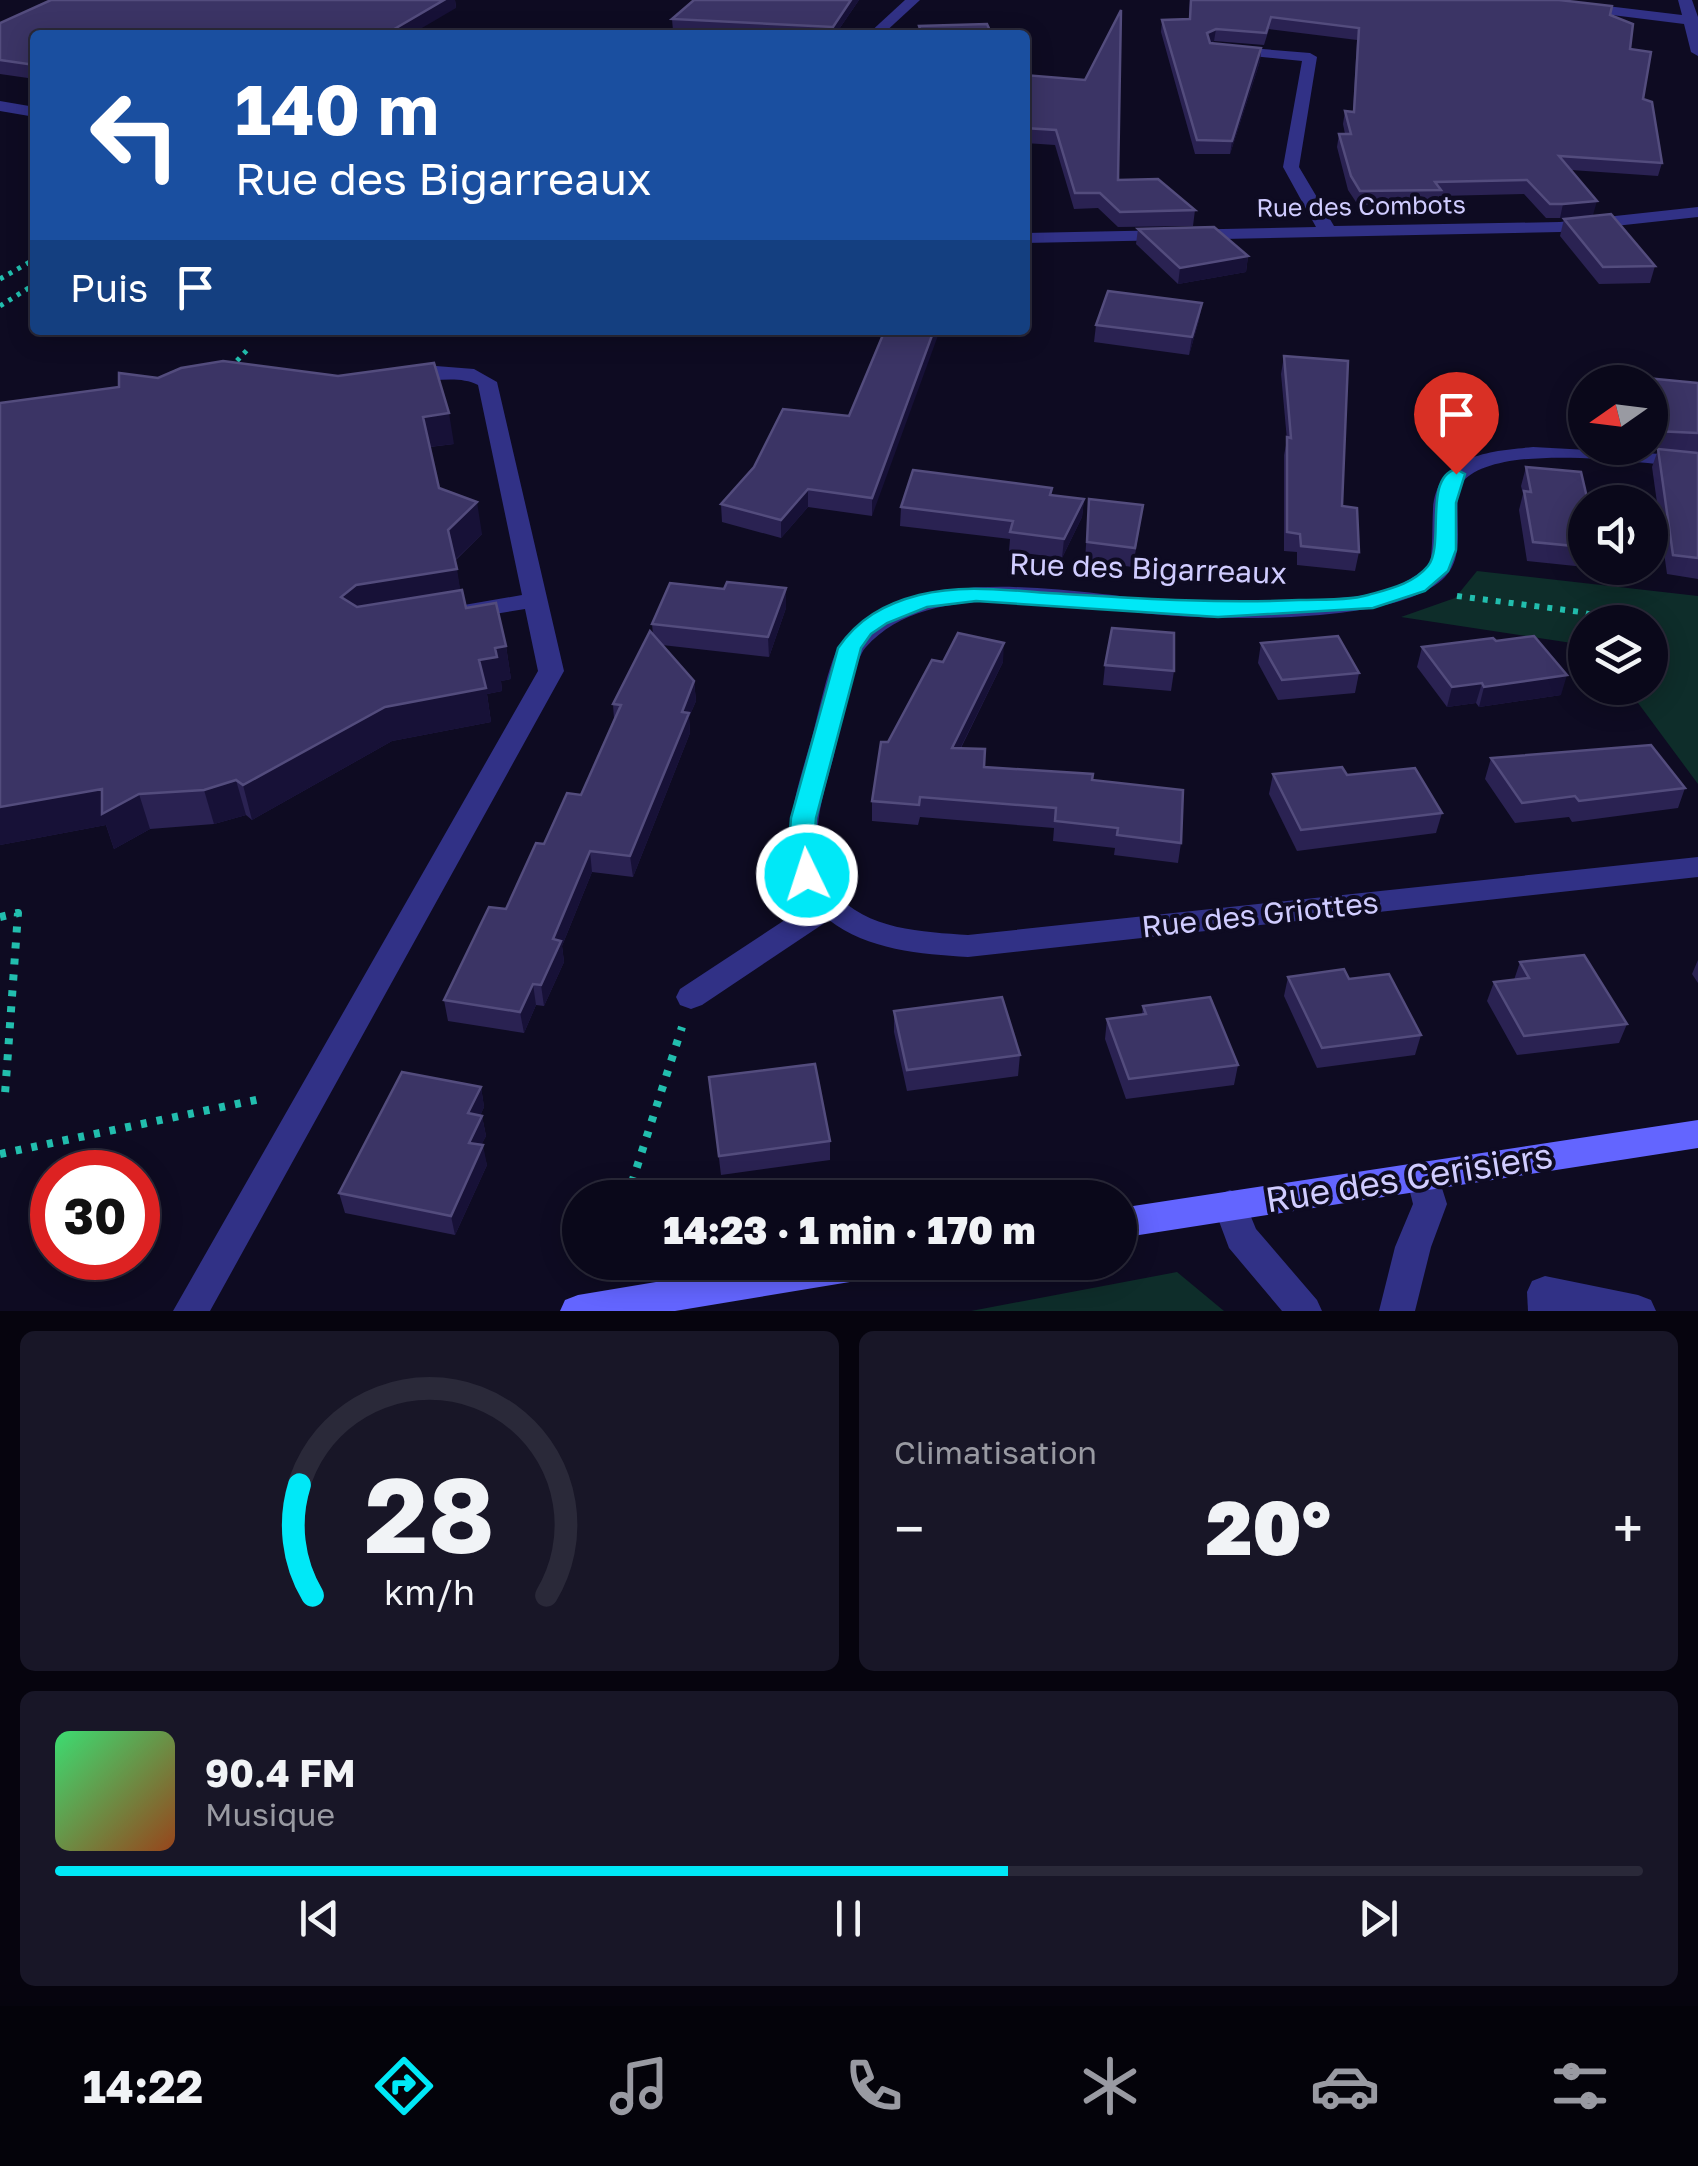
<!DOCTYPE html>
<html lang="fr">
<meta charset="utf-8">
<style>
:root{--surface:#0a081a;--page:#181627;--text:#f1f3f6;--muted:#999aa2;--line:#2a2939;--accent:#00e8f7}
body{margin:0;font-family:"Golos Text",sans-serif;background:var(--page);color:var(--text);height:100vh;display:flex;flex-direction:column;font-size:38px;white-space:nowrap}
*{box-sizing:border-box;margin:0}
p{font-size:32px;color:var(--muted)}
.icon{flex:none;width:55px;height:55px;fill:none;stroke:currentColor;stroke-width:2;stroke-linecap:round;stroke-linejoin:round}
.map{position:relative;height:1311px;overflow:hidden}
.details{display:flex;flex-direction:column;gap:20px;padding:20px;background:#06040e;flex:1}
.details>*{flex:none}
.guide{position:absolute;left:30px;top:30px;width:1000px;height:305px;border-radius:10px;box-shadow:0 5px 25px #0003,0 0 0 2px var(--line);background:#1a4fa0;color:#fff;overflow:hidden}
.needle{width:65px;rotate:256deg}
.buttons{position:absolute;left:1568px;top:365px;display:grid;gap:20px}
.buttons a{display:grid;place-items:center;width:100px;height:100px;border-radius:50%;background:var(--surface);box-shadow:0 5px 25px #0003,0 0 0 2px var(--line);font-size:50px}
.speed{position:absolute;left:30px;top:1150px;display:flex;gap:20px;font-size:50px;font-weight:700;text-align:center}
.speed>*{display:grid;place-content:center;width:130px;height:130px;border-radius:50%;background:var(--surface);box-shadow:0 5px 25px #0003,0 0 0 2px var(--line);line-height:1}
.speed .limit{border:15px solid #d22;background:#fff;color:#111}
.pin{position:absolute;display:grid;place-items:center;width:85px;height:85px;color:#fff;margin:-102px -42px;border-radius:50% 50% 50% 0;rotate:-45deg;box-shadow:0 0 10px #0007}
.pin .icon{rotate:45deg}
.me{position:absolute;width:110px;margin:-55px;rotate:356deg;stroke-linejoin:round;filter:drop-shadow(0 0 8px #0008)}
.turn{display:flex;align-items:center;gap:35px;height:210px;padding:0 40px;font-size:45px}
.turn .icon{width:130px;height:130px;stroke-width:2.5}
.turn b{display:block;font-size:70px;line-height:85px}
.then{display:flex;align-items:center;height:95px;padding:0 40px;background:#0003;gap:20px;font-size:38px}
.big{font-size:75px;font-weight:800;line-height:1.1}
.details .card{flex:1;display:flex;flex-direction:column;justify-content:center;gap:15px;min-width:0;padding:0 35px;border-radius:15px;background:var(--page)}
.details .dial{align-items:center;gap:0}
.dial svg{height:260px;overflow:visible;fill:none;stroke:var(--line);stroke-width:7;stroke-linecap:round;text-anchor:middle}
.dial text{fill:var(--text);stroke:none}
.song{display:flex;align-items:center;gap:30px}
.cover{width:120px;height:120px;border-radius:15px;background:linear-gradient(135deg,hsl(140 70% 55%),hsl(20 70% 35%))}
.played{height:10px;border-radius:5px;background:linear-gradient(90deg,var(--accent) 60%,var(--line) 60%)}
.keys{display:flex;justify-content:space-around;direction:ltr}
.heat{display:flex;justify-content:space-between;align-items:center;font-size:55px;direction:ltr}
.details .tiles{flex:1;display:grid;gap:20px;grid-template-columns:1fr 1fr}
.card:last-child{grid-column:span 2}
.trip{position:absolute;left:562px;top:1180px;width:575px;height:100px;border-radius:50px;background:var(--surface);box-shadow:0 5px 25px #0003,0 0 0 2px var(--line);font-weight:800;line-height:100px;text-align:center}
.dock{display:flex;height:160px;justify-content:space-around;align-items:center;background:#04030a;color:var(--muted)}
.dock .icon{width:70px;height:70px}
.dock .on{color:var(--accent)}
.dock b{font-size:45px;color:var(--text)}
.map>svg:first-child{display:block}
.green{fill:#0e2d2a}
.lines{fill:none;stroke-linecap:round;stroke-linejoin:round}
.path-far2{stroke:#22beae;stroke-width:5;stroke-dasharray:4 6;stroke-linecap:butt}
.path-far1{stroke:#22beae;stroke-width:6;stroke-dasharray:5 8;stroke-linecap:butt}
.path{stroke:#22beae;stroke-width:8;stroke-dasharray:6 10;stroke-linecap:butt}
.lane{fill:#313186;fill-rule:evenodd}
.street{fill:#313186;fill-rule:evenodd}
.secondary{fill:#6365ff;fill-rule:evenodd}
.wall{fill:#2a2252}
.shaded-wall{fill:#171137}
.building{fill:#3b3465;stroke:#534c7d;stroke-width:2.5}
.route{fill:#00e8f7;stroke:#0097a1;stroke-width:2.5}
.labels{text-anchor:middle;stroke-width:8;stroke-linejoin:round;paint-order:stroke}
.far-street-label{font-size:25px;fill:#d0ccff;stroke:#0e0b22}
.street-label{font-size:30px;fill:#d0ccff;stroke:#0e0b22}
.near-street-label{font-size:35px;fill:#d0ccff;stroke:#0e0b22}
</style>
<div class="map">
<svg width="1698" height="1311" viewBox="0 0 1698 1311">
<rect width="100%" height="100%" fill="#0e0b22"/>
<g class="green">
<polygon points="1477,571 1698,596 1698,784 1627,688 1650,688 1650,622 1585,622 1585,645 1401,617 1455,598"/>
<polygon points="1177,1272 1224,1311 971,1311"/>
</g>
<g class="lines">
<g class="path-far2">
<polyline points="0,279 35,259"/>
<polyline points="0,306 35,284"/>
<polyline points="230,368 250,347"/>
</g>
<g class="path-far1">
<polyline points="1457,596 1581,612 1618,622"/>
<polyline points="1650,641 1657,647"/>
</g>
<g class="path">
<polyline points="0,917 18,913 5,1094 0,1095"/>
<polyline points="0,1154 265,1098"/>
<polyline points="627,1198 682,1027"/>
</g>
<g class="lane">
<polygon points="0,101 35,107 35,117 0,111"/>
<path d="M436,366l38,3 23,13 67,289 -354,640h-37l365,-640 -13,-62 -61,10 -12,-7 12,-7 58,-10 -44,-210c-27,-14 -67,5 -84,-9l10,-6z"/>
<polygon points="1545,1276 1638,1295 1651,1300 1656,1311 1528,1311 1527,1292 1532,1281"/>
</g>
<g class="street">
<polygon points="905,0 920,0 882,35 867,35"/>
<polygon points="1516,0 1557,0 1682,15 1678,0 1692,0 1698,17 1698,56 1691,52 1684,24 1523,4"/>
<polygon points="1227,46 1310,53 1317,57 1299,167 1334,226 1560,222 1698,207 1698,217 1560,232 1025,243 1025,233 1316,227 1283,167 1302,61 1222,53 1220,50"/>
<path d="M1533,447l165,9v12c-51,-4 -206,-29 -238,17 -7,25 4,59 -8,82 -28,57 -217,53 -274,49 -90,-5 -244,-45 -312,31 -13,13 -26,86 -32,108 -12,45 -31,95 1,137 30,38 89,40 133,43l730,-78v20l-730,80c-47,-3 -101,-7 -139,-37l-127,85 -11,4 -11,-4 -4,-8 4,-8 132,-87c-37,-52 -18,-102 -2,-158 7,-22 19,-86 31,-101 70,-87 237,-49 333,-41 43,3 86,0 128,-2 47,-2 93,-2 128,-36 3,-18 2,-36 3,-55 4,-54 56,-58 100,-62z"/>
<polygon points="1423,1162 1435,1166 1447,1204 1431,1247 1415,1311 1379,1311 1395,1247 1413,1204 1406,1176 1411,1166"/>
<polygon points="1230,1190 1242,1195 1256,1229 1317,1300 1322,1311 1282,1311 1229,1248 1213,1205 1218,1195"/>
</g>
<g class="secondary">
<polygon points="1698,1120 1698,1148 1120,1238 1120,1208"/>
<polygon points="776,1262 892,1262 887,1273 874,1278 675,1311 560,1311 565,1300 578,1295"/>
</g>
</g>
<g class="wall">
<polygon points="51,0 455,0 456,8 35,35 35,79 0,74 0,23"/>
<polygon points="694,0 859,0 835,35 752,35 673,31 672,19"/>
<polygon points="1190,0 1559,0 1610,15 1630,49 1643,99 1662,163 1658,176 1571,170 1593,215 1560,218 1546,218 1524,194 1439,196 1438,204 1358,205 1348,190 1337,147 1339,134 1345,134 1343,124 1345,111 1353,112 1357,40 1269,29 1264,45 1214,41 1210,43 1261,48 1260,61 1230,154 1195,154 1161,32 1162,20 1189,19"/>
<polygon points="1025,75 1118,180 1195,210 1193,226 1118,227 1098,208 1074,209 1055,145 1025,143"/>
<polygon points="1564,219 1655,266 1650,283 1599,284 1560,236"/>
<polygon points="1138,229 1248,256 1246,272 1178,284 1136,244"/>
<polygon points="1202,303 1199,320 1189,355 1094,342 1096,325"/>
<polygon points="885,330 872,516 808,507 781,538 722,522 721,504 849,416"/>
<polygon points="1284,356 1359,552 1355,571 1297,565 1297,552 1284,551 1284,455 1287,440 1281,374"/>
<polygon points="158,378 454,444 430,447 439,488 482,534 455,561 460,590 466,608 506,646 511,679 501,681 502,691 487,694 491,722 392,741 252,820 246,815 214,824 150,829 114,849 106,825 0,845 0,403 119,387"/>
<polygon points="1646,378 1698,383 1698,579 1667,574 1652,467 1658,450 1650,450 1649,448 1650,382 1645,382"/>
<polygon points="1526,467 1585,502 1585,567 1527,561 1519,510 1523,494 1521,486"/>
<polygon points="1052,488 1051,495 1084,499 1082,517 1062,558 1009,551 1010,539 900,526 901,507"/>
<polygon points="1089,499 1143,505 1133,567 1085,561"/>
<polygon points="786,608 769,657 662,645 694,681 696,701 689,717 690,733 633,877 592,872 562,946 564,962 544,1006 536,1005 524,1033 448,1021 444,1000 506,909 544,844 581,795 614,719 613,704 653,635 652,624"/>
<polygon points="1496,641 1561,695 1479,707 1476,703 1447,707 1417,667 1422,647"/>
<polygon points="1261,643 1359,673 1355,693 1278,700 1258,663"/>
<polygon points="943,662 1003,662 961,748 984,767 1092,780 1181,843 1178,863 1114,855 1115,848 1053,841 1054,828 920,817 918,825 872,821 872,801 888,742"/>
<polygon points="1105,665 1174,671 1171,691 1103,685"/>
<polygon points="1491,758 1685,788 1678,808 1572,822 1569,817 1515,823 1485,779"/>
<polygon points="1273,774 1347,775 1442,813 1436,833 1297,851 1269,794"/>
<polygon points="1698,960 1698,983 1692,974"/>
<polygon points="1520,962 1627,1024 1619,1043 1517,1055 1487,1001 1494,982 1514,980"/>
<polygon points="1288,977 1349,979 1421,1035 1415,1055 1317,1068 1284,996"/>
<polygon points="1143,1006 1238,1065 1234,1085 1126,1099 1105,1039 1107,1019 1142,1015"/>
<polygon points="894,1011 1020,1055 1018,1076 907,1091 894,1032"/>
<polygon points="709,1077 830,1141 830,1160 721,1175"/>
<polygon points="481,1087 484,1107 480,1116 482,1116 486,1136 481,1145 487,1165 455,1235 345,1213 339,1193"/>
</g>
<g class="shaded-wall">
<polygon points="444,0 455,0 456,8 410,35 384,35"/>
<polygon points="851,0 859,0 835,35 833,35 833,27"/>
<polygon points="1216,29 1214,41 1205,46 1207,33"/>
<polygon points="1261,48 1260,61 1230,154 1232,141"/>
<polygon points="1597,201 1593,215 1560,218 1563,204"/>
<polygon points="1248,256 1246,272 1178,284 1180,268"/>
<polygon points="1202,303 1199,320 1189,355 1192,337"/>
<polygon points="934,330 940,330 872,516 872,498"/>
<polygon points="449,413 454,444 428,447 423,417"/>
<polygon points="808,489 808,507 781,538 781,520"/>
<polygon points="1084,499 1082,517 1062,558 1064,539"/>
<polygon points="477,502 482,534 453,562 448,530"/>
<polygon points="457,569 462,601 347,630 341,597 356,585"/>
<polygon points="786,588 786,608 769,657 768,637"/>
<polygon points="1004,643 1003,662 951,767 952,748"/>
<polygon points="506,646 511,679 501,681 502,691 487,694 491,722 392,741 252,820 243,785 385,707 479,660 495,648"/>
<polygon points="1567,675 1561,695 1479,707 1484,687"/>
<polygon points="694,681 696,701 689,717 690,733 633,877 630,856 682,712"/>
<polygon points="1482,683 1476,703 1447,707 1452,687"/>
<polygon points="236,780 246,815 214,824 204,790"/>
<polygon points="102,789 139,794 150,829 114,849 106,825 0,845 0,807"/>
<polygon points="590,851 592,872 562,946 564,962 544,1006 541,985 553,939"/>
<polygon points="533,984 536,1005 524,1033 520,1012"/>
<polygon points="481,1087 484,1107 472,1133 468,1113"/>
<polygon points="482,1116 486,1136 473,1162 469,1143"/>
<polygon points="483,1145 487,1165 455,1235 451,1216"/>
</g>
<g class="building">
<polygon points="51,0 444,0 384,35 35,35 35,65 0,60 0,23"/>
<polygon points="694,0 851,0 833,27 672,19"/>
<polygon points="1191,0 1559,0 1612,6 1610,15 1633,24 1630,49 1651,52 1643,99 1652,102 1662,163 1559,156 1597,201 1563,204 1550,204 1527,180 1435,182 1441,190 1360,191 1351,176 1339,134 1351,134 1345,111 1354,112 1359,28 1271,17 1266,33 1216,29 1207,33 1210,43 1261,48 1232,141 1197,140 1162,20 1190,19"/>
<polygon points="1121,10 1118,180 1158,179 1195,210 1120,212 1100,193 1075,193 1056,130 1025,128 1025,75 1085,80"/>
<polygon points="987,24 992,35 922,35 919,26"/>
<polygon points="1611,214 1655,266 1603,267 1564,219"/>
<polygon points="1214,227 1248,256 1180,268 1138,229"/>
<polygon points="1108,291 1202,303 1192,337 1096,325"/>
<polygon points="885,330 934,330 872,498 808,489 781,520 721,504 754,467 783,409 849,416"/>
<polygon points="1284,356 1348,361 1342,506 1357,508 1359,552 1301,546 1300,534 1287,532 1287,437 1291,438"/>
<polygon points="223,361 338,376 434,363 449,413 423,417 439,488 477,502 448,530 457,569 356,585 341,597 357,607 462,590 466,608 496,603 506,646 495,648 497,657 479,660 486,688 385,707 243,785 236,780 204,790 139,794 102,814 102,789 0,807 0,403 119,387 119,373 158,378 181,368"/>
<polygon points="1646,378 1698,383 1698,433 1655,431 1650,401 1650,382 1647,382"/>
<polygon points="1658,449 1698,453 1698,558 1673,555"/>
<polygon points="1526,467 1581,472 1588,502 1585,502 1585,509 1583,509 1585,518 1585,547 1533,542 1524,491 1531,492"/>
<polygon points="913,470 1052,488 1050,495 1084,499 1064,539 1010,532 1013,521 901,507"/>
<polygon points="1089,499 1143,505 1135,548 1087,542"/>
<polygon points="727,582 786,588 768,637 652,624 670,583 724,589"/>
<polygon points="1112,628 1174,633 1174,671 1105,665"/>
<polygon points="650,631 694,681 682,712 689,713 630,856 590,851 553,939 561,941 541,985 533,984 520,1012 444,1000 489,907 506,909 536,843 544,844 567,793 581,795 621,705 613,704"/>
<polygon points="958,633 1004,643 952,748 985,749 984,767 1093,774 1092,780 1183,790 1181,843 1117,835 1118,828 1055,821 1056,808 920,797 919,805 872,801 881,742 888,742 932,660 943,662"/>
<polygon points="1338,636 1359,673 1282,680 1261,643"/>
<polygon points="1534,636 1567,675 1484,687 1482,683 1452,687 1422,647 1493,638 1496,641"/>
<polygon points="1651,745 1685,788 1579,801 1575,796 1522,803 1491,758"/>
<polygon points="1342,767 1347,775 1415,768 1442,813 1301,830 1273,774"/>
<polygon points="1584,955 1627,1024 1524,1036 1494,982 1529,978 1520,962"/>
<polygon points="1344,969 1349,979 1389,974 1421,1035 1322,1048 1288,977"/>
<polygon points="1002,997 1020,1055 907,1070 894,1011"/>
<polygon points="1210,997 1238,1065 1129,1079 1107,1019 1146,1014 1143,1006"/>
<polygon points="815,1064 830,1141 719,1156 709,1077"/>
<polygon points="402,1072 481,1087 468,1113 482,1116 469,1143 483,1145 451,1216 339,1193"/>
</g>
<path class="route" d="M1456,469l9,5 -9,29v47l-8,21 -23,20 -52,17 -155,9 -242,-16 -49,6 -40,16 -16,11 -10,14 -45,170 -2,26 6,31 -4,6h-19l-8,-37 2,-26 47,-170c20,-29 46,-44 81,-53 42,-11 86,-5 129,-2 84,5 167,11 251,7 22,-1 48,1 69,-5 21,-6 45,-11 60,-29 17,-21 -5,-88 28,-97z"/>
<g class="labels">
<g class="far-street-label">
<text transform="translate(1361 206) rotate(-1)" y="9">Rue des Combots</text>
</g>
<g class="street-label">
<text transform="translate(1148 569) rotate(2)" y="10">Rue des Bigarreaux</text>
<text transform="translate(1260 915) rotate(-6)" y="10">Rue des Griottes</text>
</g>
<g class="near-street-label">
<text transform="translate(1409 1178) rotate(-9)" y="12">Rue des Cerisiers</text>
</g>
</g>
</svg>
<div class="buttons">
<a><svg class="needle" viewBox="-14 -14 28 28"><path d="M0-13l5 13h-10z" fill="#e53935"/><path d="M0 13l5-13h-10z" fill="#999aa2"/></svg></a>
<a><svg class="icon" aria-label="sound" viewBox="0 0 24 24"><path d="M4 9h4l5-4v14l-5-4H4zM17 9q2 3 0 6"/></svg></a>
<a><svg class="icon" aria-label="layers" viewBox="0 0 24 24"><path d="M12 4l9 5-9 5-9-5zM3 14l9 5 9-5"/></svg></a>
</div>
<div class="speed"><div class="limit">30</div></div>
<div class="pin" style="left:1456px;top:474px;background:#d93025"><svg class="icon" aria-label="arrive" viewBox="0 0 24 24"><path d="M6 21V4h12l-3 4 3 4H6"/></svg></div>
<svg class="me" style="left:807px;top:875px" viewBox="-20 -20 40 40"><circle r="17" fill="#00e8f7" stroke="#fff" stroke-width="3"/><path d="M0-11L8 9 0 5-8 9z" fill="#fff"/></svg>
<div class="trip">14:23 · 1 min · 170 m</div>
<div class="guide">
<div class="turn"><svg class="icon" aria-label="left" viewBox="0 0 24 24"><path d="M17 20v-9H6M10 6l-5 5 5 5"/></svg><div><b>140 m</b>Rue des Bigarreaux</div></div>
<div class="then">Puis<svg class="icon" aria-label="arrive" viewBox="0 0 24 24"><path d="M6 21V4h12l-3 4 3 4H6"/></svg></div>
</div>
</div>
<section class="details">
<div class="tiles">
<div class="card dial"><svg viewBox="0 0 100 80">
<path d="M14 69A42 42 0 1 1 86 69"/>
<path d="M14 69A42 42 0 0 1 10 35" stroke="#00e8f7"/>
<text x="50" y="56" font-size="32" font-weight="700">28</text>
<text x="50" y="72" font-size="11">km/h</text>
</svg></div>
<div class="card"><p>Climatisation</p>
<div class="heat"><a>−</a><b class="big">20°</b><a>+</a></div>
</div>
<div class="card">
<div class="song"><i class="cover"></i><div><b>90.4 FM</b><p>Musique</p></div></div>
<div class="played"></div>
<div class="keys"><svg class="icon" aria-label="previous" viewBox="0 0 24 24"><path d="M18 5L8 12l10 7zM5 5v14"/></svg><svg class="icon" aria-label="pause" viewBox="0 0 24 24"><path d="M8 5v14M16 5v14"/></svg><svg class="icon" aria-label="next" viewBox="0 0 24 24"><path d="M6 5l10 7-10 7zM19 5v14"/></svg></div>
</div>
</div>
</section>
<nav class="dock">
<b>14:22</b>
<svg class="icon on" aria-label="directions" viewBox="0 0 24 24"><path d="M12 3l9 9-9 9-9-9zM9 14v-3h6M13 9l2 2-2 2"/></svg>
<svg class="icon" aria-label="music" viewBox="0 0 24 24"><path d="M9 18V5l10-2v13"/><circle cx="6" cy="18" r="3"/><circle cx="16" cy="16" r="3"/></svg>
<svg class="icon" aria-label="phone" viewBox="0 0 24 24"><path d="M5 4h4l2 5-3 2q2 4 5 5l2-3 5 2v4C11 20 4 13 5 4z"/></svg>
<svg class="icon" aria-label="climate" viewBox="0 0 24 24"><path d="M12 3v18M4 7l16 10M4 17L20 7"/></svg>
<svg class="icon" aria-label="car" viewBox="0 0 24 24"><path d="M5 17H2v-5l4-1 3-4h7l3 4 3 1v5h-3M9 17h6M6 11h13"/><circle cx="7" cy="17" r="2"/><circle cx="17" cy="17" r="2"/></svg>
<svg class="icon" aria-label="filters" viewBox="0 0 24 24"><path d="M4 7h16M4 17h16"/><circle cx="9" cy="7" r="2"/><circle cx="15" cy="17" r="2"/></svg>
</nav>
